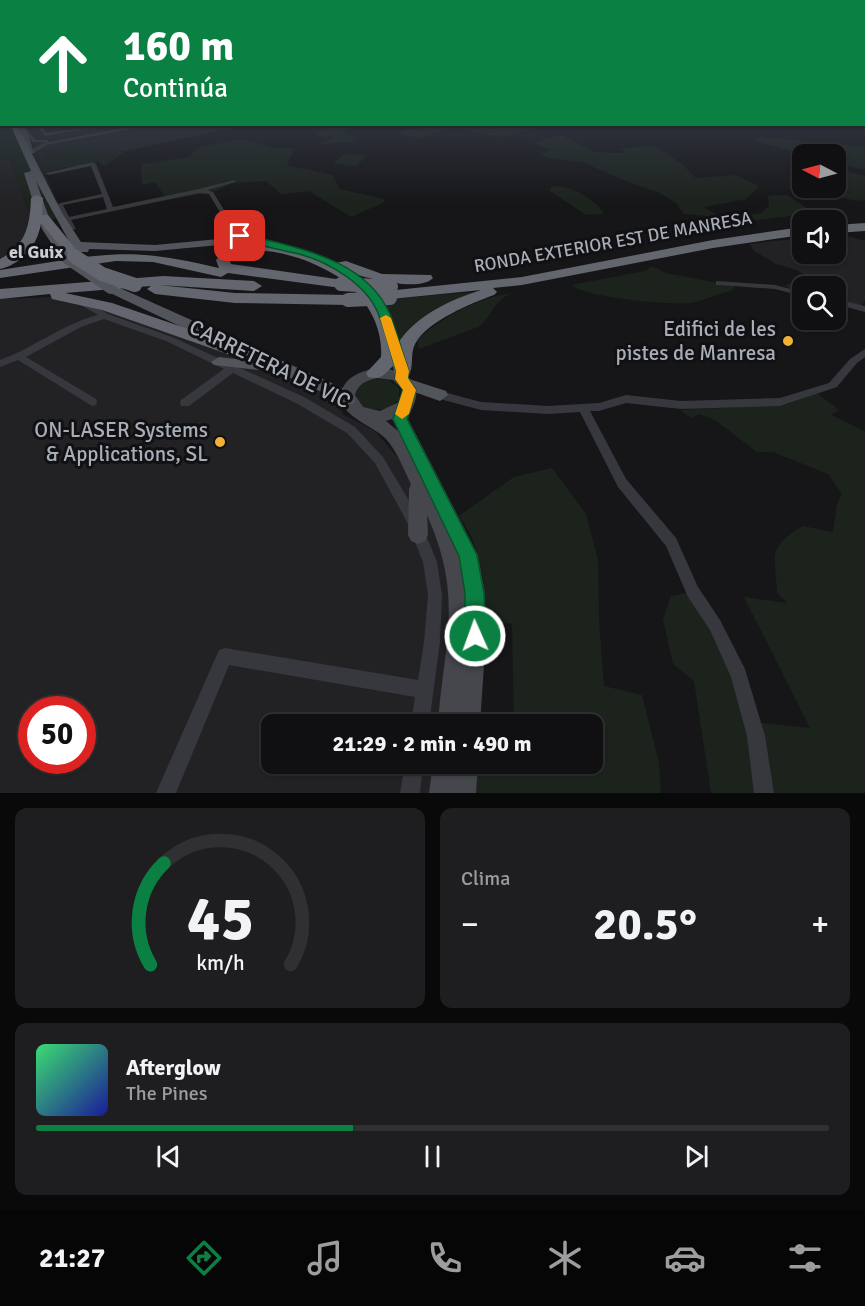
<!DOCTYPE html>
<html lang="es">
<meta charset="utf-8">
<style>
:root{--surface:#101012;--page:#1e1e20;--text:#f1f3f6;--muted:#9c9d9f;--line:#303032;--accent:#0b8043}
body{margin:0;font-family:Signika,sans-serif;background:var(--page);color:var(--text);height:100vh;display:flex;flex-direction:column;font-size:22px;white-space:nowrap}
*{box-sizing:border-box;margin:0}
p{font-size:20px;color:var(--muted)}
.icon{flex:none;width:33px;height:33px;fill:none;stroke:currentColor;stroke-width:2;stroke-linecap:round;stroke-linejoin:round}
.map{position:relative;height:793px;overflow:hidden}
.drawer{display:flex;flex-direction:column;gap:15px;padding:15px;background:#09090a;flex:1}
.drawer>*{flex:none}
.hud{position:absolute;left:0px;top:0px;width:866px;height:126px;box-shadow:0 2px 4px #0004,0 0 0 2px var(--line);background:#0b8043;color:#fff;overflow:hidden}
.needle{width:39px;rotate:276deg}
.buttons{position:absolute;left:792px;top:144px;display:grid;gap:12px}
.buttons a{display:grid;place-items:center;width:54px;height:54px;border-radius:12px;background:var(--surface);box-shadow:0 2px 4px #0004,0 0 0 2px var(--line);font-size:30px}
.speed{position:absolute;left:18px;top:696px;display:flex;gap:12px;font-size:30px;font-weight:700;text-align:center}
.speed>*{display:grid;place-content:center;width:78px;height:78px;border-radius:50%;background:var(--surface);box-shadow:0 2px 4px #0004,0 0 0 2px var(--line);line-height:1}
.speed .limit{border:9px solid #d22;background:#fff;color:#111}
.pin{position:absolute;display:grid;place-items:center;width:51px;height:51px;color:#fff;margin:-26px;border-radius:12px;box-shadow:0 3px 9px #0006}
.me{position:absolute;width:66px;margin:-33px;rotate:358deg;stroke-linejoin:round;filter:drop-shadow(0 0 4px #0008)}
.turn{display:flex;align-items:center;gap:21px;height:126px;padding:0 24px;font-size:27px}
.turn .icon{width:78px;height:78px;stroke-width:2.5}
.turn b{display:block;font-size:42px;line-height:51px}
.big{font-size:45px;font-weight:800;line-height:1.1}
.drawer .widget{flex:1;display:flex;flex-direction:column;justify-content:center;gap:9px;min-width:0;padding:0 21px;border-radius:12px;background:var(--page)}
.drawer .dial{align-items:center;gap:0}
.dial svg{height:156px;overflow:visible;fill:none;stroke:var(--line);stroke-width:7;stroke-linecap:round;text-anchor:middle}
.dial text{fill:var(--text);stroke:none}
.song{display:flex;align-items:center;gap:18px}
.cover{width:72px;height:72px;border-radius:9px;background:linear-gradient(135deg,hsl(140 70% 55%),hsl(240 70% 35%))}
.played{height:6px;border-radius:3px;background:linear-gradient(90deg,var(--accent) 40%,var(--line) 40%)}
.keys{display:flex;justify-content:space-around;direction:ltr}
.heat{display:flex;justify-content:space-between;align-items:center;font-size:33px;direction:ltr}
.drawer .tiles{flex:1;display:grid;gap:15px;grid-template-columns:1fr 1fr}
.widget:last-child{grid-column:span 2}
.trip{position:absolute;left:261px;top:714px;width:342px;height:60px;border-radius:12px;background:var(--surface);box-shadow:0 2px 4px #0004,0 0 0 2px var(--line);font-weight:800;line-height:60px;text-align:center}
.dock{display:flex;height:96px;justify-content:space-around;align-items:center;background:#060607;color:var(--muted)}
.dock .icon{width:42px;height:42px}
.dock .active{color:var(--accent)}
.dock b{font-size:27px;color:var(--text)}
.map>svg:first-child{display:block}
.built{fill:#222225;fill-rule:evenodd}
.green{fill:#1c231d}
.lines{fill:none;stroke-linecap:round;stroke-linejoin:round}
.street{fill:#37383d;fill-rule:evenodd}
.secondary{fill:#45474d;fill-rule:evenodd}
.primary{fill:#53555c;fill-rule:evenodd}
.highway{fill:#63666e;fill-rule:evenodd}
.primary-bridge{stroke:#53555c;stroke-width:12}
.highway-bridge{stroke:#63666e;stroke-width:14}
.route{fill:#0b8043;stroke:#07532c;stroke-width:1.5}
.slow{fill:#f59e0b}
.poi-dot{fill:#f2b134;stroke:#111113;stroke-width:2}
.labels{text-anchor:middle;stroke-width:6;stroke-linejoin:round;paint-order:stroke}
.far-street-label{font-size:18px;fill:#a8adb8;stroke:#111113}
.far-neighbourhood-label{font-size:18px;font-weight:bold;fill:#c9ccd4;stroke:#111113}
.poi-label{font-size:21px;fill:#a8adb8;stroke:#111113;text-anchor:end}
.street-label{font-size:21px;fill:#a8adb8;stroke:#111113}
</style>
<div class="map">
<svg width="865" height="793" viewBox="0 0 865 793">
<rect width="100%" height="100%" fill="#161618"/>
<g class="built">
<polygon points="23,125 247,125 126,151 65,148 47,151 42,152 47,157 41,162"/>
<polygon points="9,158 34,224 26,240 0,261 0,159"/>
<polygon points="844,235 865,241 865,301 860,307 836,300 836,286 802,286 802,293 791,290 785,285 812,280 797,270 776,264 754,251 750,244 802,238 802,254 836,254 836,236"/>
<path d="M51,297l39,7 191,68 57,28 5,14 32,17 25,29 31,63 20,52 -1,71 -8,78h-170v40h165l-3,29h-434v-494zM32,710h50v50h-50z"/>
</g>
<g class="green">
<polygon points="0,93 2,124 23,125 41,162 47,157 42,152 65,148 126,151 104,166 99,161 44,172 64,216 34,224 9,158 0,159"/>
<path d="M430,124l16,1 9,3 69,-3 10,4 -33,8 -46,-9 -38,10 -19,-5c11,-4 22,-3 32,-9z"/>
<polygon points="324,125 324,124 362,125 344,130 355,142 323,144 320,143 334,137 317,136"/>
<polygon points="560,135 595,152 623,153 625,152 620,148 655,146 682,164 696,178 736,175 759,186 746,199 704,207 720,217 684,214 676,203 660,193 631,183 582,162 549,158 540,154 551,150 533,143"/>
<polygon points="761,137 865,147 865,170 836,163 836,154 803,154 755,141"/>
<polygon points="242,139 270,147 294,149 287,165 333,175 339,189 385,199 383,203 351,217 309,191 281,194 266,181 233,183 216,191 167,200 155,182 142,185 141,164 190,157 196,148"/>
<polygon points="344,154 367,155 356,167 333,163"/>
<path d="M836,169l29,7v25c-12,-1 -28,-1 -33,-13h4z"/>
<path d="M555,186c15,-1 43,15 49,28l-18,1 -36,-24v-3z"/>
<polygon points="777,195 787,195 825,220 791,216 758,220 731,217 761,213 769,206 768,196"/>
<path d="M652,266l14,7 68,13 -2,5c-15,2 -27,10 -41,12 -21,2 -105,-5 -120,-18l74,-14z"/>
<polygon points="485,291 400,346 382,300"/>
<path d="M512,293c-21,9 -18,22 -34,34l-59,22 -2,-9c27,-24 59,-41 95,-47z"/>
<path d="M374,379l15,1 10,8v11c-11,13 -24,12 -39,7 -9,-14 -1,-23 14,-27z"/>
<path d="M817,393l22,17 -8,5 34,16v362h-154l-17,-112 -21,-17 -10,-45 8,-23 22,-4 59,130 58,6 -66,-131 44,6 -11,-10c-2,-39 -10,-46 26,-67l30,6 4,-28 5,-10 -14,-20 -55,-22h-16l-42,-32 -16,-6 -8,4 -11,-8 105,-5z"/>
<path d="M552,468l34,46 12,46 1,61 5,65 38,9 17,68 2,30h-186l1,-29h116v-40h-78l-2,-100 -25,-3c-2,-38 -5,-73 -28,-105l55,-39z"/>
</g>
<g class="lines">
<g class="street">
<polygon points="35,124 40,124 46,133 78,129 80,130 45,136"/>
<polygon points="144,124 156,124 47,145 32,154 30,151 45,142 33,142 22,130 26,129 36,140 47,140 49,142"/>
<path d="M93,162l3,2 17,43 86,-18 36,-9v2l-28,8 6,2 22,36 -5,1 -21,-35 -10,-1 -128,27 5,9 -5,1 -15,-26 46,-10 -11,-28 -43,9 -3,-2zM103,197l4,12 -38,8 -6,-12z"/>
<polygon points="716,281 775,285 802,292 802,296 775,289 719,285 716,285"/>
<path d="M77,296l31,18 64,23 132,60 51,30 28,30 35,59 19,46 5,33 -2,47 -11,82h-18l4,-27 -186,-32 -53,128h-20l63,-143 6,-2 193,32 6,-38 4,-47 -5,-33 -16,-40 -32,-59 -28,-30 -51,-30 -63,-30 -44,33h-8l-1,-3 1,-3 43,-31 -58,-28 -62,-22 -23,8 -55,30 70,42 1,3 -1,3 -4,1 -74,-46 -18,7v-7c34,-12 62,-36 98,-45l-24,-14 -1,-2z"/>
<polygon points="836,299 865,306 865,312 836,304"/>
<polygon points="865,349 865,357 857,363 837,387 780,406 681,409 626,403 599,411 590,411 626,479 676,538 698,587 720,620 745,669 765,736 774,793 754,793 747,736 731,677 710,630 688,597 666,546 618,487 580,412 548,414 481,410 436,398 435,395 440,391 481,402 548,406 599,403 626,395 681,401 780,398 829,383 850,359"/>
<polygon points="405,764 423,764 420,793 400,793"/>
</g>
<g class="secondary">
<polygon points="19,124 25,124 34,153 27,151"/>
<path d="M375,368c16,0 45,6 41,29 -1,7 -6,15 -8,22l70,136 7,38 1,43 -6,88h-42c6,-83 26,-126 -11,-209l1,20 -3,6 -7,3 -7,-3 -3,-6 1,-46 2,-5c-7,-14 -14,-33 -25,-45 -12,-14 -52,-24 -44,-48 4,-15 19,-19 33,-23zM376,378l17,2 9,9 -3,13 -19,9 -17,-4 -8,-12c3,-11 11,-14 21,-17zM392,419l6,12 -12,-10z"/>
<polygon points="433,764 478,764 476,793 429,793"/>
</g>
<g class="primary">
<rect x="0" y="108" width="2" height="7"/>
<polygon points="10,124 17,124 62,213 81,242 155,245 219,239 268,241 274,244 268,247 219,245 155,251 89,249 88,252 80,252 68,245 70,243 36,181 53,229 73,258 63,261 42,229 24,173 31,171"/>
<polygon points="111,284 345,389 355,400 353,404 341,404 333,397 277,372 214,365 211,362 219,357 253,361 106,291 106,285"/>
<polygon points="406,378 446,391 448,395 440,401 400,387 398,383"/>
</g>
<g class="highway">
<path d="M37,195l6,3 -1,17h6l31,38v5c57,-8 86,-2 140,10l-3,-8 12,-12 19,-6h18l43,10 27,11 11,-2 36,13 49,1 2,3c-13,14 -64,1 -81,-5 22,17 41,42 46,70 19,-28 52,-43 83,-53l-90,9 -8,-5 3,-3 136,-14 191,-37 89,-13v8l-89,13 -191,37 -29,3 4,4 -3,3c-22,8 -67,26 -79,49 -5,10 -1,22 -6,31h-14l-2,-9c-8,8 -13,15 -25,11l-2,-4 15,-16c2,-28 -12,-54 -33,-73l-7,4 -113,-15 -7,4 -68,-15 -37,-1 -116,17v-8l71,-11 -30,-36c-3,22 -19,41 -41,46v-10c26,-13 30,-34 31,-61zM248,250c34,0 67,11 95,30l-112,-16 -1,-3 8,-8z"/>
<polygon points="865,223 865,231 836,233 836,225"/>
<polygon points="163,276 254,281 262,286 254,291 159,285 235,293 348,295 356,300 348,305 235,303 155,294 147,289 151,286 65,293 112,303 288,363 291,367 288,371 282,373 102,310 52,299 50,294 0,299 0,289"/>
</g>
<polyline class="primary-bridge" points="67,258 111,288"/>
<g class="highway-bridge">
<polyline points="74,256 102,274 135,285"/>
<polyline points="341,284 391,287"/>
<polyline points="348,300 390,298"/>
</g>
</g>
<linearGradient id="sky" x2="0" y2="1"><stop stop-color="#0c0c0d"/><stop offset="0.46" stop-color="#363c48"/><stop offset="1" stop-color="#363c48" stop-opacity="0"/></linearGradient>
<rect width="865" height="204" fill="url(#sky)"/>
<path class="route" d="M240,233c53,15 124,23 150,81 7,18 12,38 19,57l-1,7 8,12 -9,29 70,136 7,38 2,43 -3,7 -8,3 -7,-3 -3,-7v-43l-6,-37 -66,-137 10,-29 -8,-11 1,-8c-6,-19 -10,-39 -18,-58 -12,-29 -49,-51 -79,-59 -21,-5 -41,-8 -62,-16v-4z"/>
<polygon class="slow" points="386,315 391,318 409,371 408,378 416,390 409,414 402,419 395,414 403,390 395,379 396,371 380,318"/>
<g class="poi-dot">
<circle cx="788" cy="341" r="6"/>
<circle cx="220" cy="442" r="6"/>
</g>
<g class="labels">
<g class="far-street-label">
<text transform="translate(613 242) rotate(-10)" y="6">RONDA EXTERIOR EST DE MANRESA</text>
</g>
<g class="far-neighbourhood-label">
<text x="36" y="258">el Guix</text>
</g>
<g class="poi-label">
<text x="776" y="336">Edifici de les<tspan x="776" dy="24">pistes de Manresa</tspan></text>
<text x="208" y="437">ON-LASER Systems<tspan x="208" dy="24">&amp; Applications, SL</tspan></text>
</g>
<g class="street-label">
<text transform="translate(270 364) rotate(26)" y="7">CARRETERA DE VIC</text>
</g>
</g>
</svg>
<div class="buttons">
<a><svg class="needle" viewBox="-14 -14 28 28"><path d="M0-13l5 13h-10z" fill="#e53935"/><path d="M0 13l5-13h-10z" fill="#9c9d9f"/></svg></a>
<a><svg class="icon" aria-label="sound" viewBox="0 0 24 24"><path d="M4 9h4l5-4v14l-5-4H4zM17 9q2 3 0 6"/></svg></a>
<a><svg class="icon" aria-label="search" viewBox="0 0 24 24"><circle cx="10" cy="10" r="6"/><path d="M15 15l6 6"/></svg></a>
</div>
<div class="speed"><div class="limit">50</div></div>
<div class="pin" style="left:240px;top:236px;background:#d93025"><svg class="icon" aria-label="arrive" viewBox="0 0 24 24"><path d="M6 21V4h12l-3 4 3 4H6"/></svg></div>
<svg class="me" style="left:475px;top:636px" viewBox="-20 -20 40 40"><circle r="17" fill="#0b8043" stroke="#fff" stroke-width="3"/><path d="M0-11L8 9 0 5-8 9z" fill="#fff"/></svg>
<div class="trip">21:29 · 2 min · 490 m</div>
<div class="hud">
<div class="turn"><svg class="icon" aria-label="ahead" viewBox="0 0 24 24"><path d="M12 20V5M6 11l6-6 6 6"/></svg><div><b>160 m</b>Continúa</div></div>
</div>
</div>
<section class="drawer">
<div class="tiles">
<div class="widget dial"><svg viewBox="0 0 100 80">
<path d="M14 69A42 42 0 1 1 86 69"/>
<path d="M14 69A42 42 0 0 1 21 17" stroke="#0b8043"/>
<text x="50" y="56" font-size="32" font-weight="700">45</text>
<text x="50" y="72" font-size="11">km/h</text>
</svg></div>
<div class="widget"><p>Clima</p>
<div class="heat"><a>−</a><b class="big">20.5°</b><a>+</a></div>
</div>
<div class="widget">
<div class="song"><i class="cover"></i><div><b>Afterglow</b><p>The Pines</p></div></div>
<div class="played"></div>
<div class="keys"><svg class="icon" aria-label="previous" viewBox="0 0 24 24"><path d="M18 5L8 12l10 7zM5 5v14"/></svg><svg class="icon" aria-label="pause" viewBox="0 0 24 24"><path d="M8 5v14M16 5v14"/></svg><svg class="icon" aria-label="next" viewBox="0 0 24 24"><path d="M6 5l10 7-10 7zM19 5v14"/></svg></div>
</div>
</div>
</section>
<nav class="dock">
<b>21:27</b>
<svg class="icon active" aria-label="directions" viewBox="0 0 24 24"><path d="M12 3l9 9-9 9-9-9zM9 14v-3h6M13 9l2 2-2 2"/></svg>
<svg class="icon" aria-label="music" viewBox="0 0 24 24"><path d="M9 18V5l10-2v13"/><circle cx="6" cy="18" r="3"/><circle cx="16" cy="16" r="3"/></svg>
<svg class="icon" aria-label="phone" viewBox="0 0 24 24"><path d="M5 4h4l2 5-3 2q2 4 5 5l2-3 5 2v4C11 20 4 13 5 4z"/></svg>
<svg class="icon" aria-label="climate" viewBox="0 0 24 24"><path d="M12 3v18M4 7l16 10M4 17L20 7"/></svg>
<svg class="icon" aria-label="car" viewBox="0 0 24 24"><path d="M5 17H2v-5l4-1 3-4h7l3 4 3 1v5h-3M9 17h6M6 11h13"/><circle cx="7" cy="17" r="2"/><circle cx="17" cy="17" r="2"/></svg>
<svg class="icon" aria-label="filters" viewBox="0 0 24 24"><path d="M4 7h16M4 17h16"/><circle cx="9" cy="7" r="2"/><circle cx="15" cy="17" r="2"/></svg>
</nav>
